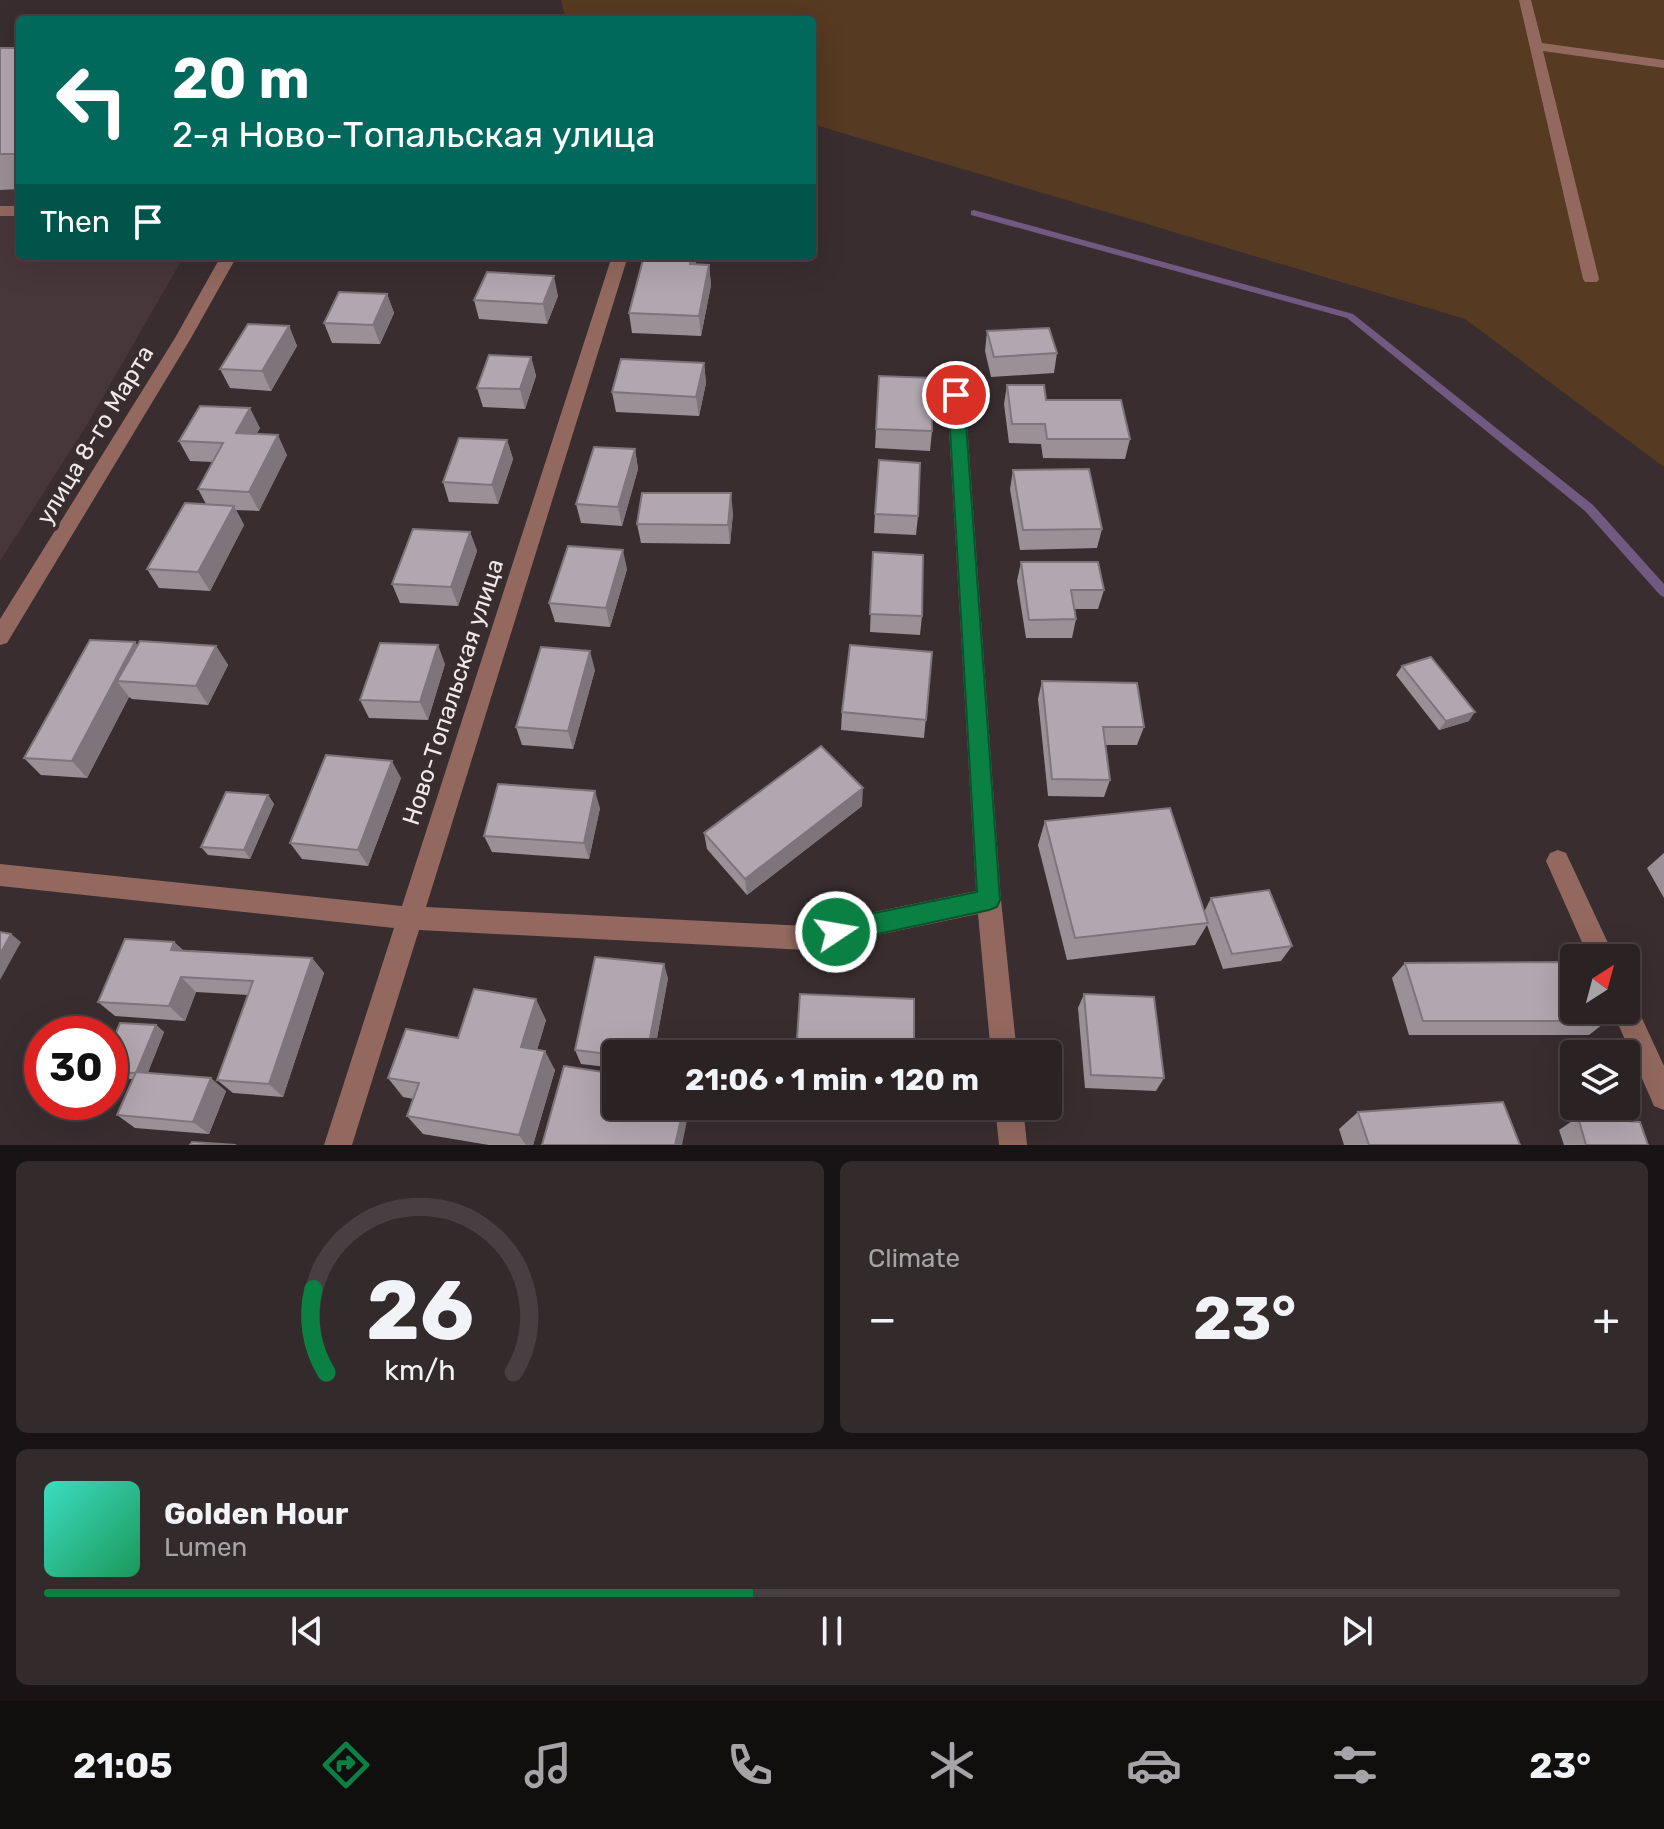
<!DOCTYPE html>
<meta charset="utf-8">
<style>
:root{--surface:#2b2224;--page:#332a2c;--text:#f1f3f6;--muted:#a6a4a6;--line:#473f41;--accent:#0b8043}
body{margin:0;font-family:Rubik,sans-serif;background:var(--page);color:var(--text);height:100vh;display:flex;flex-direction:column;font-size:30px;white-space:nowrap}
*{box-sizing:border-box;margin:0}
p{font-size:26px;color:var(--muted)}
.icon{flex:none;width:44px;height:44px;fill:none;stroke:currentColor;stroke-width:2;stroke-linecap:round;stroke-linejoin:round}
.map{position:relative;height:1145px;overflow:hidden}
.panel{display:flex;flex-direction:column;gap:16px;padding:16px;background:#181314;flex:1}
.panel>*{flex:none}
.banner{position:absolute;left:16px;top:16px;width:800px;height:244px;border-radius:8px;box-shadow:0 8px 32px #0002,0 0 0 2px var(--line);background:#00695c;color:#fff;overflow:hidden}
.needle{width:52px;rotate:36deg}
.buttons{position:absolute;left:1560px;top:944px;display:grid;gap:16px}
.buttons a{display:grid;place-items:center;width:80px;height:80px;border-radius:8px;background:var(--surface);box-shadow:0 8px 32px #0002,0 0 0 2px var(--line);font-size:40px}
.speed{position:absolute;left:24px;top:1016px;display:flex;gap:16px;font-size:40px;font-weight:700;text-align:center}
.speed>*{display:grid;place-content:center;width:104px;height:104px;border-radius:50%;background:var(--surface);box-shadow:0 8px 32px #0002,0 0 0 2px var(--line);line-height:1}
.speed .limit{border:12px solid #d22;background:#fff;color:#111}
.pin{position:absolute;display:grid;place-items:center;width:68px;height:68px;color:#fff;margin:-34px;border:4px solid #fff;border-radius:50%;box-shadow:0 2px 8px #0007}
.me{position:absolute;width:88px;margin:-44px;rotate:78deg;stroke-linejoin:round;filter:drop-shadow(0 0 6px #0008)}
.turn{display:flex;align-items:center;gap:28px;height:168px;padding:0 24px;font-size:36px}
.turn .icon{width:104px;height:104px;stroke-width:2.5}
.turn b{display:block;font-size:56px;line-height:68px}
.then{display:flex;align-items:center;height:76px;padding:0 24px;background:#0003;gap:16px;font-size:30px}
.big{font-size:60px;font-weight:700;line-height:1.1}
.panel .tile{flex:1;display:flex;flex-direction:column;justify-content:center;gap:12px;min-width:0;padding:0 28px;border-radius:12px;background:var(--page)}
.panel .dial{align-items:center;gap:0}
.dial svg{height:208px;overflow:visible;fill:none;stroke:var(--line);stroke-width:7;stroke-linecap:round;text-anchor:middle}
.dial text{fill:var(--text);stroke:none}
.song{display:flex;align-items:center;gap:24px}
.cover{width:96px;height:96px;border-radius:12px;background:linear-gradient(135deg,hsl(170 70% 55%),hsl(150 70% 35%))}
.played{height:8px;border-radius:4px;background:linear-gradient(90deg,var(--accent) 45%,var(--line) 45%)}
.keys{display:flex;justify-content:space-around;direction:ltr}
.heat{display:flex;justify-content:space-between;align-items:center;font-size:44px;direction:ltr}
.panel .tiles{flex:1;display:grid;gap:16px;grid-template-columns:1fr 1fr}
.tile:last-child{grid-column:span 2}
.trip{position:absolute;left:602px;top:1040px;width:460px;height:80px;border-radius:8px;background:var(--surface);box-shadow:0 8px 32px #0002,0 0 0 2px var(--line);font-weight:700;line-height:80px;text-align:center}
.tabs{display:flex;height:128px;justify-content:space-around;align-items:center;background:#110e0e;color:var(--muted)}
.tabs .icon{width:56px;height:56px}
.tabs .selected{color:var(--accent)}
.tabs b{font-size:36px;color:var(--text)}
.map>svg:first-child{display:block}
.built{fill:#48373a}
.green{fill:#563a21}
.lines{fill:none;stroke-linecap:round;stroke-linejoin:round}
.stream{fill:#705a82;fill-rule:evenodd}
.minor{fill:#93695f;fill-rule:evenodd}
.wall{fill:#9a9096}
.shaded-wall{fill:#7d757a}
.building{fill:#b3a7af;stroke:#7d757a;stroke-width:2}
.route{fill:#0b8043;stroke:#07532c;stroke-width:2}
.labels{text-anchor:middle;stroke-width:8;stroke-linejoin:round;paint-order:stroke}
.street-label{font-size:24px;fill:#f1e9ea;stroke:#392d30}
</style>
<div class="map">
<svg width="1664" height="1145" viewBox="0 0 1664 1145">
<rect width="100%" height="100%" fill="#392d30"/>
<polygon class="built" points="0,64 20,64 20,256 184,256 88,423 0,561"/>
<polygon class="green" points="561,0 1664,0 1664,467 1465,319 812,124 812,20 566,20"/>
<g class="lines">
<polygon class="stream" points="974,210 1353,314 1593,505 1664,584 1664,597 1660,595 1585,511 1347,318 971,215 971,211"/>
<g class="minor">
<polygon points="1519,0 1531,0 1542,43 1664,60 1664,68 1543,51 1599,279 1597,282 1585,282 1583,279"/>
<rect x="0" y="206" width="20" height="10"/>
<polygon points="221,256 237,256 191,338 7,643 0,645 0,619 175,338"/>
<polygon points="612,256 628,256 426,907 806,926 976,891 947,395 956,389 965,395 1001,900 1017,1054 991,1054 978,914 806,950 419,930 352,1145 324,1145 394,928 0,886 0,864 402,906"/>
<polygon points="1558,850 1566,853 1615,958 1589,958 1546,861 1550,853"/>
<polygon points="1626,997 1634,1001 1664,1066 1664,1110 1654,1106 1612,1010 1626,1010"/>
<polygon points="995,1106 1023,1106 1027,1145 999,1145"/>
</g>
</g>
<g class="wall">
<polygon points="20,45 20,189 0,190 0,48 18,48"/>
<polygon points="644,256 695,256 696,264 709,265 711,285 701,336 632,333 629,313"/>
<polygon points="387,294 394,313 380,344 332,343 324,323"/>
<polygon points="558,296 547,324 479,319 474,300"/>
<polygon points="289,326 297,346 271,391 230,388 220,369"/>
<polygon points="987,331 1057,353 1054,373 991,377 985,351"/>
<polygon points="531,357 536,376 525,409 483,407 477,388"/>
<polygon points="704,363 706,383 699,416 616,412 612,392"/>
<polygon points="879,376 932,431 930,451 875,448"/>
<polygon points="1007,385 1046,400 1130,439 1125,459 1043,458 1041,444 1009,443 1004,404"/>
<polygon points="260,428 256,434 287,455 259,511 236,510 244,525 210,591 159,588 147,569 206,504 198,489 213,462 190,461 179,441"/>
<polygon points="507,440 513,459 498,504 449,502 443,482"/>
<polygon points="635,449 638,469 622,526 581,523 576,504"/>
<polygon points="1013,470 1102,529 1097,548 1020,550 1010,489"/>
<polygon points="733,513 730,544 641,543 637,524"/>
<polygon points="875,514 918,516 916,535 874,533"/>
<polygon points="470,532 477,551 458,606 400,603 392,584"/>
<polygon points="873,552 922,616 920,635 870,632"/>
<polygon points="1021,562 1104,590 1098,609 1075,609 1076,619 1072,638 1026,638 1017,581"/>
<polygon points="627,569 610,627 555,622 549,603"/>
<polygon points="135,642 137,645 216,646 228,665 208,705 132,699 129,697 87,778 41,775 24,758"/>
<polygon points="932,652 924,738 841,730 842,712"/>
<polygon points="445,664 428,720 369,718 360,700"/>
<polygon points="1402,666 1469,721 1439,730 1396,675"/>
<polygon points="595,670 573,749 522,745 516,727"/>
<polygon points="1042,681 1144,727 1137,745 1106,745 1110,780 1104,797 1048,796 1038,699"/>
<polygon points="401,778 368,866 302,859 290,843"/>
<polygon points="268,795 274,804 250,859 208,855 201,847"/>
<polygon points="862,806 747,895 707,849 704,833"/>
<polygon points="600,808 589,859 492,852 484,836"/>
<polygon points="1045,821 1204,912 1211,898 1292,946 1281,961 1223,969 1207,925 1195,945 1067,960 1038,845"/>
<polygon points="1664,853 1664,898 1647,868"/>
<polygon points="174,942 183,950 312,958 324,973 283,1097 233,1093 217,1080 248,995 196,992 185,1021 115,1016 98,1002"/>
<polygon points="1405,963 1607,1021 1589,1035 1409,1035 1392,978"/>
<polygon points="668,978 654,1054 616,1054 616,1068 581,1064 575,1050"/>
<polygon points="1084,994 1164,1078 1156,1091 1085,1088 1078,1008"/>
<polygon points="546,1020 537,1050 555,1070 533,1145 489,1145 423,1134 407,1116 414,1099 403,1097 388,1078 458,1038"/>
<polygon points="156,1025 164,1032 148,1072 226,1091 209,1134 135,1128 117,1115 133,1079 110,1078 110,1047"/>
<polygon points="1358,1112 1520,1145 1344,1145 1339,1129"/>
<polygon points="1578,1117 1648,1145 1564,1145 1559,1130"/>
</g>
<g class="shaded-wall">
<polygon points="691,256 695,256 696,264 690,264"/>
<polygon points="709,265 711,285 701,336 699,316"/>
<polygon points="554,276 558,296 547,324 543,304"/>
<polygon points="387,294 394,313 380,344 373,325"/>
<polygon points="289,326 297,346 271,391 262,371"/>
<polygon points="531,357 536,376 525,409 520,389"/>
<polygon points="704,363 706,383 699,416 696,397"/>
<polygon points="250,408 260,428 246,453 236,433"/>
<polygon points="278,435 287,455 259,511 249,492"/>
<polygon points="507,440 513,459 498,504 492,485"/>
<polygon points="635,449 638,469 622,526 618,507"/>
<polygon points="731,493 733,513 730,544 728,525"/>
<polygon points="234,506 244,525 210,591 198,572"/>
<polygon points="470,532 477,551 458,606 451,587"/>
<polygon points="623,550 627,569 610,627 606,608"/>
<polygon points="135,642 148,660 117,681 129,697 87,778 72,761"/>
<polygon points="438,645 445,664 428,720 420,702"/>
<polygon points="216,646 228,665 208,705 196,686"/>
<polygon points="590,651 595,670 573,749 568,731"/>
<polygon points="1475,712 1469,721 1439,730 1446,721"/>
<polygon points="392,761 401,778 368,866 358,850"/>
<polygon points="863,788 862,806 747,895 745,879"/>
<polygon points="595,791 600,808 589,859 584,843"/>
<polygon points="268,795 274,804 250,859 244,850"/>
<polygon points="11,934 21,942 0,980 0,954"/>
<polygon points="174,942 189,957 171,950"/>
<polygon points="312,958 324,973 283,1097 269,1084"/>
<polygon points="664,964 668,978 654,1054 647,1054"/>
<polygon points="181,977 196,992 185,1021 169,1006"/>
<polygon points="536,999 546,1020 532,1067 521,1047"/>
<polygon points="156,1025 164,1032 145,1080 136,1073"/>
<polygon points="545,1051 555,1070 533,1145 526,1145 519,1135"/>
<polygon points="211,1078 226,1091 209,1134 193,1122"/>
<polygon points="684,1106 690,1106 682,1145 675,1145"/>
</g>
<g class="building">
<polygon points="20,45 20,154 0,154 0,48 18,48"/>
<polygon points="644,256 691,256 690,264 709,265 699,316 629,313"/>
<polygon points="487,272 554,276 543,304 474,300"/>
<polygon points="339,292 387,294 373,325 324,323"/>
<polygon points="248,324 289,326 262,371 220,369"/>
<polygon points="1049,328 1057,353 994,357 987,331"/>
<polygon points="489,355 531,357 520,389 477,388"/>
<polygon points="621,359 704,363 696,397 612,392"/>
<polygon points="879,376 932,378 932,431 876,429"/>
<polygon points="1007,385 1044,385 1046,400 1121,400 1130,439 1047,439 1045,424 1012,424"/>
<polygon points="200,406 250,408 236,433 278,435 249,492 198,489 223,443 179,441"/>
<polygon points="459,438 507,440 492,485 443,482"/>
<polygon points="594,447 635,449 618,507 576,504"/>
<polygon points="879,460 920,463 918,516 875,514"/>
<polygon points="1089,469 1102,529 1023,530 1013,470"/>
<polygon points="642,493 731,493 728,525 637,524"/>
<polygon points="185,503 234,506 198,572 147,569"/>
<polygon points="413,529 470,532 451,587 392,584"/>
<polygon points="568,546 623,550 606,608 549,603"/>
<polygon points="873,552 923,555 922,616 870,614"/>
<polygon points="1021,562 1098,562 1104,590 1071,590 1076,619 1029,620"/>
<polygon points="90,640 135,642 72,761 24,758"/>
<polygon points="140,641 216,646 196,686 117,681"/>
<polygon points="380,643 438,645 420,702 360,700"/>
<polygon points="850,645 932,652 926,720 842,712"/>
<polygon points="541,647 590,651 568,731 516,727"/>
<polygon points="1431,657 1475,712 1446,721 1402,666"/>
<polygon points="1042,681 1137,683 1144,727 1103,727 1110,780 1052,779"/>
<polygon points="821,746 863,788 745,879 704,833"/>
<polygon points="326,755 392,761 358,850 290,843"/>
<polygon points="498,784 595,791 584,843 484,836"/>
<polygon points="226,792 268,795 244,850 201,847"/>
<polygon points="1170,808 1208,923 1075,938 1045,821"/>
<polygon points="1269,890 1292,946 1232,954 1211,898"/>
<polygon points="0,932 11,934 0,954"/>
<polygon points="125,939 174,942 171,950 312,958 269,1084 217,1080 253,981 181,977 169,1006 98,1002"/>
<polygon points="595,957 664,964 647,1054 616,1055 575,1050"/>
<polygon points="1574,962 1574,1010 1603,1010 1607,1021 1423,1021 1405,963"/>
<polygon points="474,989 536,999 521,1047 545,1051 519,1135 407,1116 419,1083 388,1078 406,1029 458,1038"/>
<polygon points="800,994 914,999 914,1054 796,1054"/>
<polygon points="1084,994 1154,997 1164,1078 1091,1075"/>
<polygon points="120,1023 156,1025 136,1073 110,1072 110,1047"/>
<polygon points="564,1066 616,1074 616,1106 684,1106 675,1145 542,1145"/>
<polygon points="136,1072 211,1078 193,1122 117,1115"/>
<polygon points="1503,1102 1520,1145 1369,1145 1358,1112"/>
<polygon points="1578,1117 1640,1122 1648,1145 1586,1145"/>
<polygon points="192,1142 236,1145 190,1145"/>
</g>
<polygon class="route" points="956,389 964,395 1000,900 997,907 989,910 836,943 828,940 825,932 828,924 836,921 977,892 948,395"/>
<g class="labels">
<g class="street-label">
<text transform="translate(95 435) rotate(-59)" y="8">улица 8-го Марта</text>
<text transform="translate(453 692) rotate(-72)" y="8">Ново-Топальская улица</text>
</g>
</g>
</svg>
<div class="buttons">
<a><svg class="needle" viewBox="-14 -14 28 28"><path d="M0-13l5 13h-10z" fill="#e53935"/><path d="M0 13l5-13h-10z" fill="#a6a4a6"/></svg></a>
<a><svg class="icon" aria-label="layers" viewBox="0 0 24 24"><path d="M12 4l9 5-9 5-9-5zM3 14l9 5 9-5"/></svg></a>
</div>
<div class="speed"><div class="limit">30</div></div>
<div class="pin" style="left:956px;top:395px;background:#d93025"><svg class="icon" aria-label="arrive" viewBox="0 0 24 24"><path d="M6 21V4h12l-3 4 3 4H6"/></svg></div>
<svg class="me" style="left:836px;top:932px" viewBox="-20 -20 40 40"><circle r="17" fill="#0b8043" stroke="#fff" stroke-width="3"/><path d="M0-11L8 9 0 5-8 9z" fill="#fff"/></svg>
<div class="trip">21:06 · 1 min · 120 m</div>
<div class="banner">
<div class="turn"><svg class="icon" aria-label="left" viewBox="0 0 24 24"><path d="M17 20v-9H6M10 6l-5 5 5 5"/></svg><div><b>20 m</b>2-я Ново-Топальская улица</div></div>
<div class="then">Then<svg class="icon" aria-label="arrive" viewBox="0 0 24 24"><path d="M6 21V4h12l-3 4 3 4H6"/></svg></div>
</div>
</div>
<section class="panel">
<div class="tiles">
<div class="tile dial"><svg viewBox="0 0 100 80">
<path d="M14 69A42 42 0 1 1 86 69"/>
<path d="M14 69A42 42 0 0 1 9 37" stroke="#0b8043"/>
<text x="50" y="56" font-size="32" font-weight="700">26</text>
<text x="50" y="72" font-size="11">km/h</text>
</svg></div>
<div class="tile"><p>Climate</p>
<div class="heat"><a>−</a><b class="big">23°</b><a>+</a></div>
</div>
<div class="tile">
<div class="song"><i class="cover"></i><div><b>Golden Hour</b><p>Lumen</p></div></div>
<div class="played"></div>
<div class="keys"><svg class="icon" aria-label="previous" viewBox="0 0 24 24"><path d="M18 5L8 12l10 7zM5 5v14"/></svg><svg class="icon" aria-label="pause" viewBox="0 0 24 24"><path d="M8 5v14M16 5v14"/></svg><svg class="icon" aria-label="next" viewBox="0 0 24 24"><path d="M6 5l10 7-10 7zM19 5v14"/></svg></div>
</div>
</div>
</section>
<nav class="tabs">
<b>21:05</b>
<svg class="icon selected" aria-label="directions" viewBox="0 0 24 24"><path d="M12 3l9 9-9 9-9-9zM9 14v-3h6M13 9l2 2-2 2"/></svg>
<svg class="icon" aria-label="music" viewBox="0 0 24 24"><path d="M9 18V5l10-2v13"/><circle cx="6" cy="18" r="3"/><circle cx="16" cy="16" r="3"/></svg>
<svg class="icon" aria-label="phone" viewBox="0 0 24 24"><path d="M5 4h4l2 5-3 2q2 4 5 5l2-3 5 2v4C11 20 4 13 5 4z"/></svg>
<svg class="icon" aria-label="climate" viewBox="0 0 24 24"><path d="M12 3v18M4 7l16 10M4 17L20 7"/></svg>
<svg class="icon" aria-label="car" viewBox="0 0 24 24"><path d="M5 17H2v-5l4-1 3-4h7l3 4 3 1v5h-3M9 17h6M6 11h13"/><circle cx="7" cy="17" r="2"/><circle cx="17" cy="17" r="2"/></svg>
<svg class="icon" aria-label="filters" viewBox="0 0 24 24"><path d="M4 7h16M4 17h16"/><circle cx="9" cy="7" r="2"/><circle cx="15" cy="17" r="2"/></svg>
<b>23°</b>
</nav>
